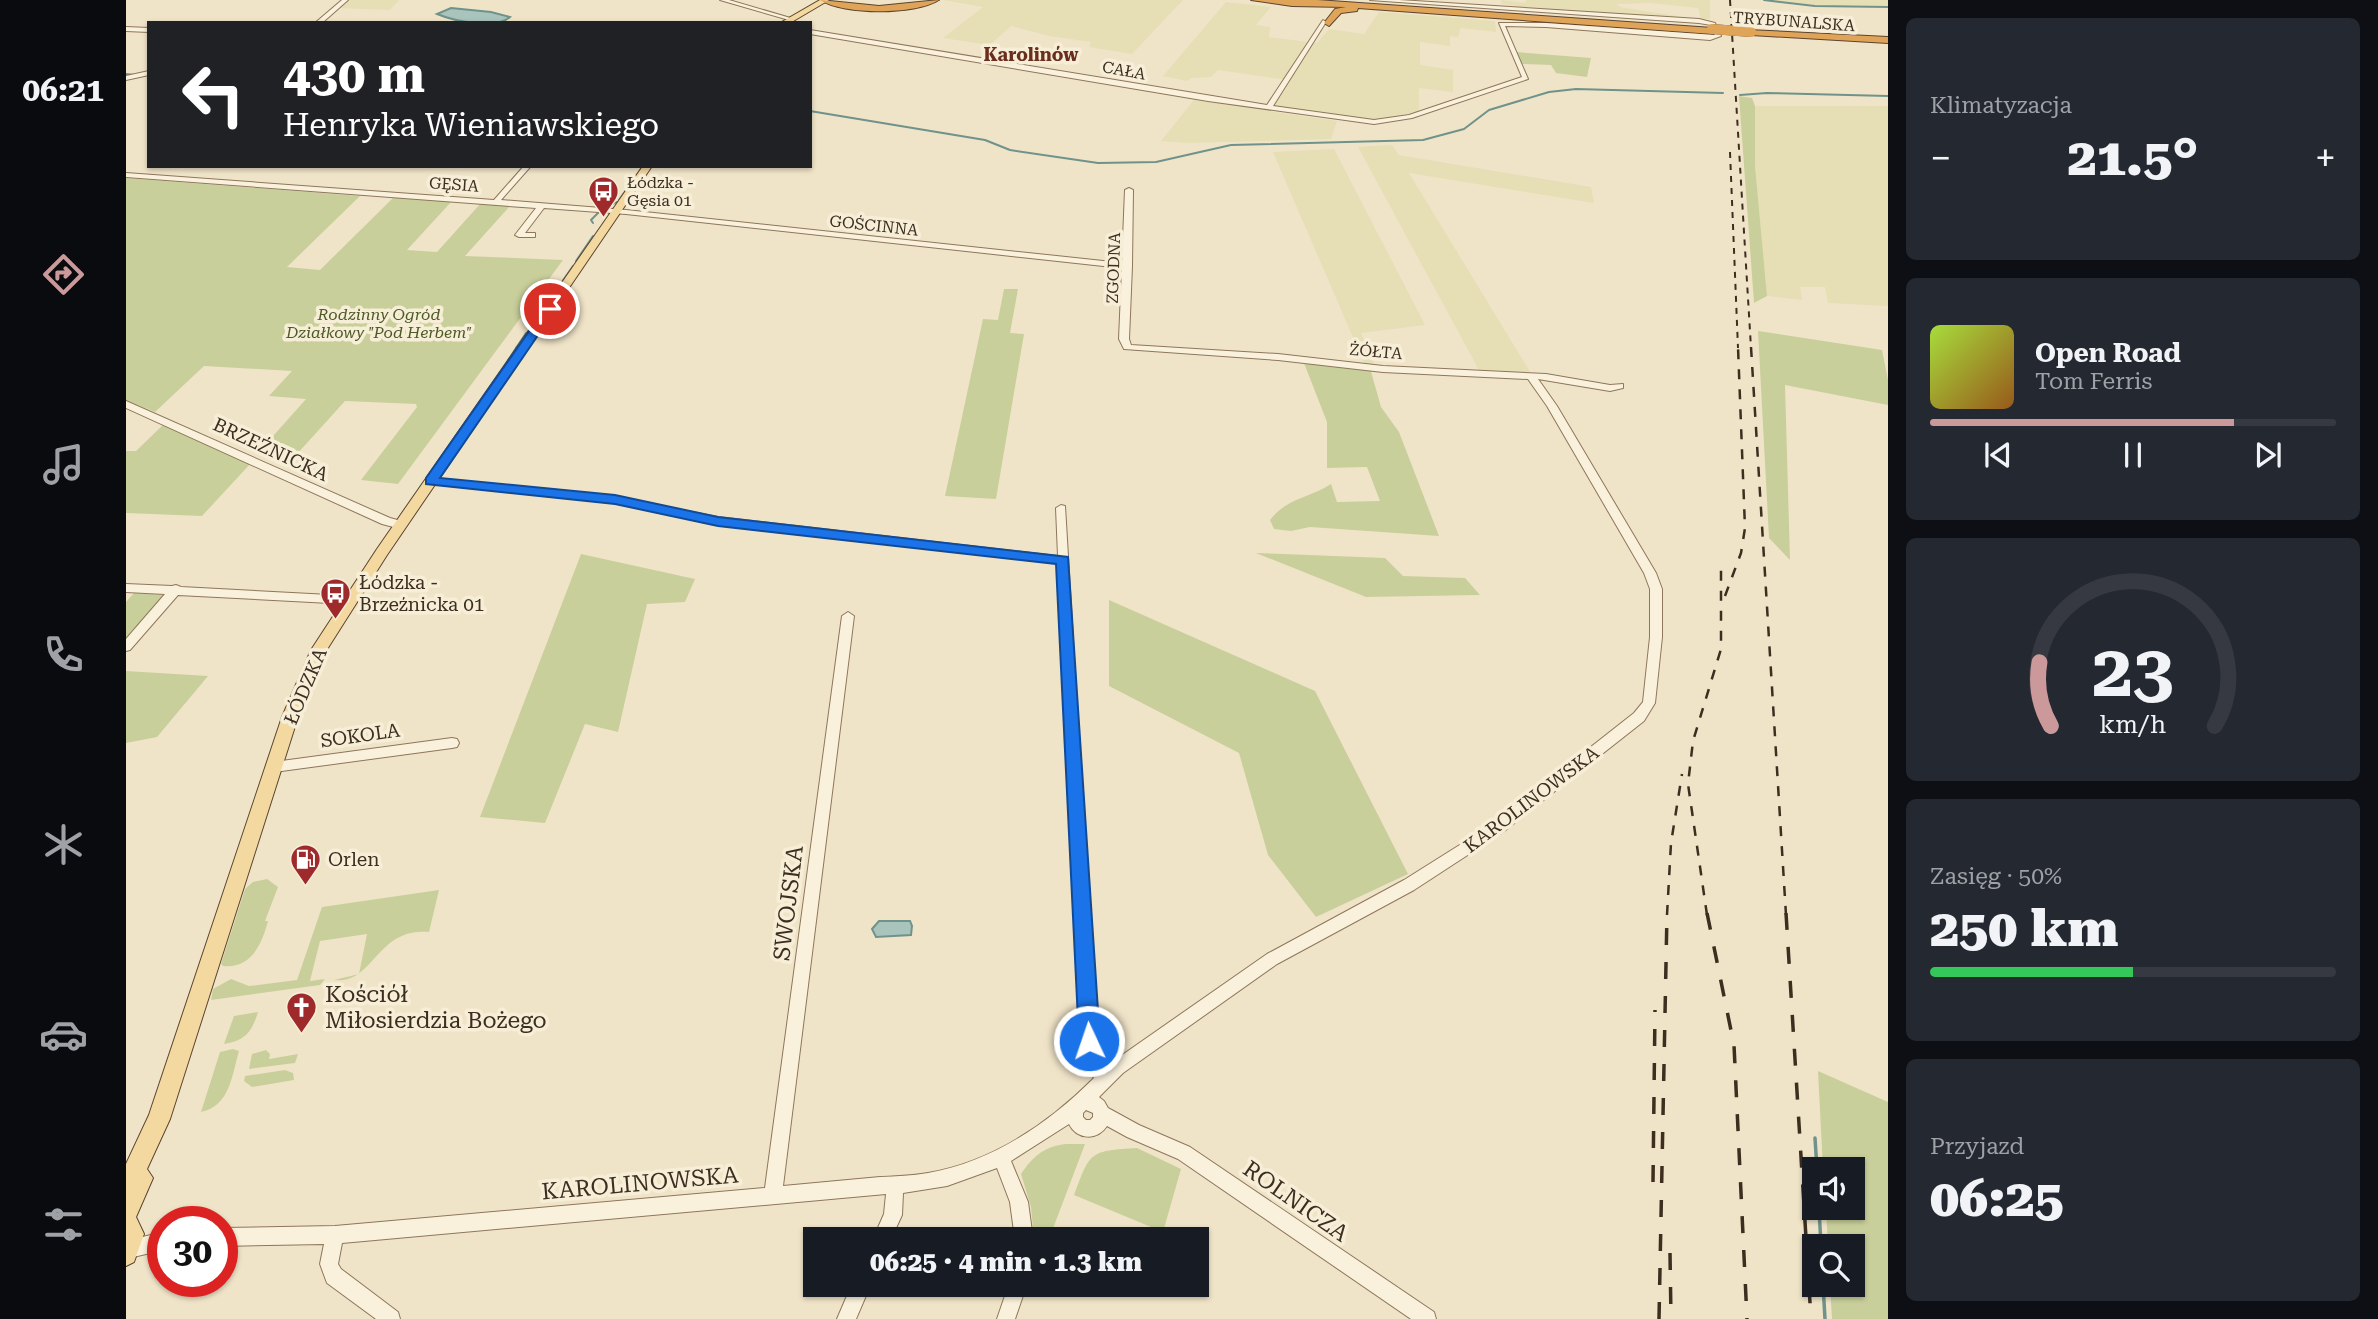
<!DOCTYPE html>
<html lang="pl">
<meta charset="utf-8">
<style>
:root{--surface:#171b24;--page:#242831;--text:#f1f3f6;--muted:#9ea1a6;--line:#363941;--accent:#cc999b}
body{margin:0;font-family:"Roboto Serif",serif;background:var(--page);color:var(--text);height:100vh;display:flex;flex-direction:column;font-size:26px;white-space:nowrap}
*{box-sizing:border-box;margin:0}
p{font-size:23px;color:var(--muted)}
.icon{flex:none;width:38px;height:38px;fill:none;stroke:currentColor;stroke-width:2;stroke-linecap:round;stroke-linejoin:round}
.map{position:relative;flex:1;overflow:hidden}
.sheet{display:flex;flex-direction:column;gap:18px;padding:18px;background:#0d0f14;width:490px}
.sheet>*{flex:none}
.guide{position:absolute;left:21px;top:21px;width:665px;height:147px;border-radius:0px;box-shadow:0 2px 5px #0004;background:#202124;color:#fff;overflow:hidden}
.fabs{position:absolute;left:1676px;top:1157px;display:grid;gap:14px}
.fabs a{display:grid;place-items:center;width:63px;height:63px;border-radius:0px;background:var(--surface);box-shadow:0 2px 5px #0004;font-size:35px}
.speed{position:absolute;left:21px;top:1206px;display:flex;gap:14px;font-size:35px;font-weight:700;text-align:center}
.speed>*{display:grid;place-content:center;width:91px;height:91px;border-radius:50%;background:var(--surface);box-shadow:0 2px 5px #0004;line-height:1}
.speed .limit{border:10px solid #d22;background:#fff;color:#111}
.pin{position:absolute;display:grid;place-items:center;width:60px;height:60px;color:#fff;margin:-30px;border:4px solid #fff;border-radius:50%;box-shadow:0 2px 7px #0007}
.me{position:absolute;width:77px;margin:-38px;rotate:357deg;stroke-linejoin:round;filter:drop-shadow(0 0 5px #0008)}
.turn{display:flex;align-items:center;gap:24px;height:147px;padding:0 21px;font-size:32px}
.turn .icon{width:91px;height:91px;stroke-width:2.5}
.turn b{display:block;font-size:49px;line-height:60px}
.big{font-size:52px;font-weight:800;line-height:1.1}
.sheet .card{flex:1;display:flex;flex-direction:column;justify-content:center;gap:10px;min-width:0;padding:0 24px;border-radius:10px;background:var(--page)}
.sheet .dial{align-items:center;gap:0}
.dial svg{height:182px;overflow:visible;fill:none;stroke:var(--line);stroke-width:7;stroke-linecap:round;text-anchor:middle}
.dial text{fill:var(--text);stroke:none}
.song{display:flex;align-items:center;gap:21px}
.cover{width:84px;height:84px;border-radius:10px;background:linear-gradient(135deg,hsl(80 70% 55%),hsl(30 70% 35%))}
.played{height:7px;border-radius:4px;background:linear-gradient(90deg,var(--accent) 75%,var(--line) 75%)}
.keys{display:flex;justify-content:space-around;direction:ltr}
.heat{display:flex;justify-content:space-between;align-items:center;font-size:38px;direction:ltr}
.charge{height:10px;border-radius:5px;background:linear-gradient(90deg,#34c759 50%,var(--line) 0)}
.trip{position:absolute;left:677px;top:1227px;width:406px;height:70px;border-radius:0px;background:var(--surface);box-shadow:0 2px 5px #0004;font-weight:800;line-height:70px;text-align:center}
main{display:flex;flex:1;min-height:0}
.tab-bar{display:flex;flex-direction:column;width:126px;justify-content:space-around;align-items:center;background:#090b0e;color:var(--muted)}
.tab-bar .icon{width:49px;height:49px}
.tab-bar .active{color:var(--accent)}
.tab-bar b{font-size:32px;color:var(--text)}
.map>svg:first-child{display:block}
.farmland{fill:#e6deb5}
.green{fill:#c9cf9b}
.water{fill:#a9c4bc;stroke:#6f938a;stroke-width:2}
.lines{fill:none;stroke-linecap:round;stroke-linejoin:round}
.stream-far2{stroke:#6f938a;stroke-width:2}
.stream-far1{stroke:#6f938a;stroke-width:2.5}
.stream{stroke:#6f938a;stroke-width:3.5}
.minor-casing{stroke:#8d765c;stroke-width:2}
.major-casing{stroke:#5b4430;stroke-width:2}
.highway-casing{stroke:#5b4430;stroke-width:2}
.minor{fill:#faf1dc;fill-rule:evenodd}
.major{fill:#f3d9a0;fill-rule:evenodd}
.highway{fill:#e0a458;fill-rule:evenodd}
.rail-far2{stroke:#3d2e20;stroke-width:2;stroke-dasharray:6 6;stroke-linecap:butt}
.rail-far1{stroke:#3d2e20;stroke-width:2.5;stroke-dasharray:10 10;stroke-linecap:butt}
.rail{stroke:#3d2e20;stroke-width:3.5;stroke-dasharray:17 17;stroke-linecap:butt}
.highway-bridge-casing{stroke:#5b4430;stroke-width:10;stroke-linecap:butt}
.highway-bridge{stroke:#e0a458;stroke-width:10}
.route{fill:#1a73e8;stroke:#114b97;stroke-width:2}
.labels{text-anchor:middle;stroke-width:7;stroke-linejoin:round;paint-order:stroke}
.far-street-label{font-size:16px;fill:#3d2e20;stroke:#f7eed8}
.far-poi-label{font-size:16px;fill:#3d2e20;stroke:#f7eed8;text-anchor:start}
.far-park-label{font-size:16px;font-style:italic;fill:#4d5a26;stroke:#f7eed8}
.far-neighbourhood-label{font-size:18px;font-weight:bold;fill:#6b2e1e;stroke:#f7eed8}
.street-label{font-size:19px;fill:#3d2e20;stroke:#f7eed8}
.poi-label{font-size:19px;fill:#3d2e20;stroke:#f7eed8;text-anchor:start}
.near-street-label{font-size:23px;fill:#3d2e20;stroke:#f7eed8}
.near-poi-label{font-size:23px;fill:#3d2e20;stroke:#f7eed8;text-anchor:start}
</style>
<main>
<nav class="tab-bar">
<b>06:21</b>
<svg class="icon active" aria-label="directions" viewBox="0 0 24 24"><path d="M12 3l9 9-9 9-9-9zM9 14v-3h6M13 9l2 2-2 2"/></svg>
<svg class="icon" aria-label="music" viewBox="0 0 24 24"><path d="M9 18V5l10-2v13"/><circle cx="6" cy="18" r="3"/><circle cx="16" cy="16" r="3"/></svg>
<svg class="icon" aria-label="phone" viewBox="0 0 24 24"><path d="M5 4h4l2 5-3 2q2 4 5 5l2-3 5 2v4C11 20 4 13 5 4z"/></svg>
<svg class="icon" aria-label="climate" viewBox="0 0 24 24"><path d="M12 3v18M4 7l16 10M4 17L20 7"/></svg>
<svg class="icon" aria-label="car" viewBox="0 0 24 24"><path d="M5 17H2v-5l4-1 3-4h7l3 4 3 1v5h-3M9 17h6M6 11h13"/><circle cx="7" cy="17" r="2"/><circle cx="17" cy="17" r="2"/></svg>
<svg class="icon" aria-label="filters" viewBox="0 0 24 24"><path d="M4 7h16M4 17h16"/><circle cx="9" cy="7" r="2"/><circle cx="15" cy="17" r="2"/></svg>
</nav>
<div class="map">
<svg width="1762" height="1319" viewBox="0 0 1762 1319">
<rect width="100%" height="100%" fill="#f0e4c8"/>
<g class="farmland">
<polygon points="220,0 273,0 264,10 212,8"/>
<polygon points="1057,0 1006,54 963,47 965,42 923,36 885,26 864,45 817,38 857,7 817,0"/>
<polygon points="1375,0 1399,3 1400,0 1584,0 1584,19 1575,19 1572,8 1524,3 1491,4 1494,7 1569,19 1440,12 1376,4"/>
<polygon points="1644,0 1762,0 1762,6 1688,5"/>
<polygon points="1100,2 1145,7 1130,25 1144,27 1143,37 1191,43 1203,29 1238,34 1253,12 1369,21 1370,32 1335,28 1332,37 1324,36 1324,46 1294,42 1294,65 1327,70 1327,92 1293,88 1293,111 1252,120 1234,119 1146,107 1164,82 1155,79 1092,70 1085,77 1066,78 1061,81 1037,76"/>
<polygon points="1068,100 1211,121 1205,139 1063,143 1035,141"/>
<polygon points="1629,106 1762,106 1762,306 1702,303 1699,287 1674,287 1676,300 1641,296 1629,166"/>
<polygon points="1266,145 1273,155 1465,187 1468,203 1283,173 1406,375 1354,372 1232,147"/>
<polygon points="1208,149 1299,325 1235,333 1248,364 1239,365 1147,152"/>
</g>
<g class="green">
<polygon points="1389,52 1465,58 1461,77 1430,73 1425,65 1396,64"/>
<polygon points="1613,96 1626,98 1629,106 1629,166 1641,296 1628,303"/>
<polygon points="0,178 234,196 161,267 194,270 268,197 326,201 281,250 311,252 355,203 385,205 339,256 437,260 272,484 235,480 291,407 290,404 219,401 162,464 132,453 180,399 143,396 166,371 78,366 29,412 0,400"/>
<polygon points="878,289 892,289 884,333 898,334 870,499 819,496 857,319 872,320"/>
<polygon points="1632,331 1756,350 1762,380 1762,405 1659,385 1664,560 1643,538"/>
<path d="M1178,363l66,5 11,39 18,25 40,104 -129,-9 -19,4 -17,-2 -4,-9c17,-22 39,-22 61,-36l6,18 43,-1 -13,-34 -40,1v-46z"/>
<polygon points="39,423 125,463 76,516 0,513 0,451 10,451"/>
<polygon points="1130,553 1259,558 1277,576 1339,578 1354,595 1240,597"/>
<polygon points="455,554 569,579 559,602 521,604 492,732 459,724 419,823 354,817"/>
<polygon points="8,593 38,595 0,640 0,602"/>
<polygon points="983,600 1189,691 1282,874 1190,917 1142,855 1113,753 983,686"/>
<polygon points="0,671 82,676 31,737 0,743"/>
<path d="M141,879l11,8 -13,34h3c-6,23 -17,48 -45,45l-2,-2 24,-75 8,-7z"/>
<path d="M313,890l-10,42c-53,-5 -55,53 -95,48l25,-6 8,-40 -47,7 -10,40 15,-2 -5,6 -109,15 2,-11 18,-10 18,7 48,-6 25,-73z"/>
<path d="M132,1012c-6,20 -13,29 -34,32l10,-28z"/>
<path d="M107,1049l6,2c-7,24 -9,55 -38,61l19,-60z"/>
<polygon points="140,1050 144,1054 143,1059 172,1054 169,1063 123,1069 126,1054"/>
<polygon points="159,1070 167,1073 168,1080 126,1087 118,1081 119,1076"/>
<polygon points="1692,1071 1762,1102 1762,1319 1706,1319 1704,1285 1727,1284 1727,1246 1702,1246 1700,1208 1727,1208 1727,1169 1697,1169"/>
<path d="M940,1144h19l-36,95h-15l-3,-32 -10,-33c12,-18 24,-28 45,-30z"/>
<path d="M1011,1148l44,21 -18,63 -89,-37c16,-44 16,-44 63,-47z"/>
</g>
<g class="water">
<path d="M325,8l40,4 19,5c-14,13 -56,4 -73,-3z"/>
<polygon points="753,921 784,921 786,926 785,935 750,937 746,929"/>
</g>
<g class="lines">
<g class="stream-far2">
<polyline points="1638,0 1689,6 1762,7"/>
<polyline points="0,74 9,75"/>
<polyline points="1614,95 1641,93 1762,96"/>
<polyline points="684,111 859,140 884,150 972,163 1030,162 1105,145 1297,140 1338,129 1363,110 1423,92 1450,89 1597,93"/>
<polyline points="493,200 517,166"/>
<polyline points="477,208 491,202"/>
<polyline points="467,223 465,220 474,211"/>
<polyline points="450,261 467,236"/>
<polyline points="403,329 447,266"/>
<polyline points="390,348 400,333"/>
</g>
<polyline class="stream-far1" points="382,361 391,347"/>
<g class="stream">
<polyline points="1689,1138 1691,1169"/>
<polyline points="1693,1208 1695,1246"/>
<polyline points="1697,1284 1699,1319"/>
</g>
<defs>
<g id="minor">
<polygon points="216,0 222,0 196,23 189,23"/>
<polygon points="594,0 603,0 668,19 663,20"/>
<polygon points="1244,0 1273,0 1573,19 1589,23 1595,36 1584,40 1420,27 1379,26 1402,79 1286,118 1248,124 1082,101 684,34 684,30 1141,105 1197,20 1200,22 1147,106 1248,120 1283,115 1396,77 1373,23 1420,23 1589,35 1585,25 1573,23"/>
<polygon points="0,27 23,28 23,32 0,31"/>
<polygon points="23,71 23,75 0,80 0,76"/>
<path d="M398,166h7l-30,34 125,10 496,53 3,-73 4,-2 4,2 -1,76 -3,73 2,6 147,9 105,12 163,8 64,11 13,-1v4l-13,3 -72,-12 19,27 99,167 6,16v48l-7,66 -11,18 -141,111 -89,58 -137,74 -154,109 -24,24 5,4 4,7 31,17 51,22 244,165 2,7h-25l-233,-160 -51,-22 -20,-11c-10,15 -30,14 -38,-2l-58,37 17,41 5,37h-18l-5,-37 -13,-34 -50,18 -44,7 -1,22 -11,24h-18l11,-25 2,-20 -544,49 -4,21 3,5 57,43 2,7h-24l-49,-36 -7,-19 4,-20 -102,2v-18l113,-2 430,-38 77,-572 6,-4 6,4 -71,570c32,-3 65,-6 97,-9 16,-1 32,-1 48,-4 64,-11 121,-50 166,-95l-12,-17 -24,-498 -340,-38 -103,-22 -184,-19 -5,-3 1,-2 188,18 103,20 340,39 -2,-48 5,-3 4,1 33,552 7,9 162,-113 137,-74 89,-56 141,-111 9,-11 7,-65v-48l-6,-16 -97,-167 -19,-27 -145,-7 -105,-12 -154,-11 -5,-10 3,-71 -496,-54 -82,-6 -19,25h10v4h-16l-4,-2 21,-27 -410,-31v-4l368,27zM960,1110l7,3v4l-3,3h-4l-3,-3v-4z"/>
<polygon points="0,401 264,518 279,522 280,525 275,529 256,524 0,408"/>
<polygon points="0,584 46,586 50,585 55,587 223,596 229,600 223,604 52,595 4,650 0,651 0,639 39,594 0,592"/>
<polygon points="326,738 331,739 333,743 331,747 326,748 148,772 143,771 141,767 143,763 148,762"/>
<polygon points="37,1232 37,1250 3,1258 0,1257 0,1241"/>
<polygon points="726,1284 745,1284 730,1319 711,1319"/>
<polygon points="883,1284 901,1284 889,1319 871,1319"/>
</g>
<g id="major">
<polygon points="694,0 703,0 664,23 654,23"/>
<polygon points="517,166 526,166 261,555 200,651 172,717 44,1119 21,1169 27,1178 10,1217 18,1234 8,1262 0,1266 0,1164 23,1115 156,717 185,650 251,549"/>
</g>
<g id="highway">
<path d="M694,0l59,6 60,-6c-24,15 -95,15 -119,0z"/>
<polygon points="1125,0 1191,0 1587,28 1592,31 1587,34 1232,8 1231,11 1215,13 1203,26 1198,23 1209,9 1220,7 1166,6"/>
<polygon points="1622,30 1762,37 1762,43 1625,35 1620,32"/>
</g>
</defs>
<use href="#minor" class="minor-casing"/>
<use href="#major" class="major-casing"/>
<use href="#highway" class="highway-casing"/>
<use href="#minor" class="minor"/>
<use href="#major" class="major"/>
<use href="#highway" class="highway"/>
<g class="rail-far2">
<polyline points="1604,0 1625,348"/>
<polyline points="1604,152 1612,348"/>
</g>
<g class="rail-far1">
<polyline points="1625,347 1660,915"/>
<polyline points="1599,596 1615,553 1619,528 1612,347"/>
<polyline points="1541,915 1545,843 1556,774"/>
<polyline points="1581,915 1562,784 1567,741 1595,649 1595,562"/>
</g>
<g class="rail">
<polyline points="1581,913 1608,1045 1621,1319"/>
<polyline points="1660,913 1685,1319"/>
<polyline points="1527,1182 1529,1010"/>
<polyline points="1544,1253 1545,1319"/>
<polyline points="1533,1319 1541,913"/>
</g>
<defs>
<polyline id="highway-bridge" points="1586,29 1625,32"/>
</defs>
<use href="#highway-bridge" class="highway-bridge-casing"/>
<use href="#highway-bridge" class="highway-bridge"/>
</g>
<polygon class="route" points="424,306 430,309 314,478 489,495 592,517 942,557 974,1041 971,1049 963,1052 956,1049 953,1041 930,564 592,526 489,504 300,484 300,478 420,307"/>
<defs>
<symbol id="bus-pin" viewBox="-11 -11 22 30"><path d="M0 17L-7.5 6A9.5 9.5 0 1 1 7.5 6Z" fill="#9e2a2b" stroke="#f7eed8"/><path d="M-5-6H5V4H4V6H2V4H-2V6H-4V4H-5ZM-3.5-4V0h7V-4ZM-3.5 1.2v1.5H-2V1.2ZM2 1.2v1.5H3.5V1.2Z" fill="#fff"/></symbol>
<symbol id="fuel-pin" viewBox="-11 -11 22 30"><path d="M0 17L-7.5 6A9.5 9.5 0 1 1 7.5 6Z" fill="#9e2a2b" stroke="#f7eed8"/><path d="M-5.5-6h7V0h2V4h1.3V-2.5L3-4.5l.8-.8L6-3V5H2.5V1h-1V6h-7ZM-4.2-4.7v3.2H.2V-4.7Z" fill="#fff"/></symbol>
<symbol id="church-pin" viewBox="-11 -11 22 30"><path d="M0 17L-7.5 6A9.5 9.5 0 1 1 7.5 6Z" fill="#9e2a2b" stroke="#f7eed8"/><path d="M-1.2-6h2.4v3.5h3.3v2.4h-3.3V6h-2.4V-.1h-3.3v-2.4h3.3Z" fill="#fff"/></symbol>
</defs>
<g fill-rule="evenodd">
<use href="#bus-pin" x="460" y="174" width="35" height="47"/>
<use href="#bus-pin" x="192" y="576" width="35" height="47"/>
<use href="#fuel-pin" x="162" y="842" width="35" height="47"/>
<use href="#church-pin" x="158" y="990" width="35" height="47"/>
</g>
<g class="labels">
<g class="far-street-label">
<text transform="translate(1668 21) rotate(4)" y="6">TRYBUNALSKA</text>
<text transform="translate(998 70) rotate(10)" y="6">CAŁA</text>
<text transform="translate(328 184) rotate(4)" y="6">GĘSIA</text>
<text transform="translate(748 225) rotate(6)" y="6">GOŚCINNA</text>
<text transform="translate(987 268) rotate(-88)" y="6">ZGODNA</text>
<text transform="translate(1250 351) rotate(5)" y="6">ŻÓŁTA</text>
</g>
<g class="far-poi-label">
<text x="501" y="188">Łódzka -<tspan x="501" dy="18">Gęsia 01</tspan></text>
</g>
<g class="far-park-label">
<text x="253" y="320">Rodzinny Ogród<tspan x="253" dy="18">Działkowy "Pod Herbem"</tspan></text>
</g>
<g class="far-neighbourhood-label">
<text x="905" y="61">Karolinów</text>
</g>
<g class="street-label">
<text transform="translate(145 449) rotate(25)" y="7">BRZEŹNICKA</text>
<text transform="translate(179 686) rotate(-67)" y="7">ŁÓDZKA</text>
<text transform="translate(234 735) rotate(-8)" y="7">SOKOLA</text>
<text transform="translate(1405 799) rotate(-37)" y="7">KAROLINOWSKA</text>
</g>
<g class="poi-label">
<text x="233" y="589">Łódzka -<tspan x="233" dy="22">Brzeźnicka 01</tspan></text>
<text x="202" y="866">Orlen</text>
</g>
<g class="near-street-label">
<text transform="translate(662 903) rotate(-83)" y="8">SWOJSKA</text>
<text transform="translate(514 1183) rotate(-5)" y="8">KAROLINOWSKA</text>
<text transform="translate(1170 1201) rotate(35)" y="8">ROLNICZA</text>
</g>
<g class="near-poi-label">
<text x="199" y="1002">Kościół<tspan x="199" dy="26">Miłosierdzia Bożego</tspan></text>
</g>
</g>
</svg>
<div class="fabs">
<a><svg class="icon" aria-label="sound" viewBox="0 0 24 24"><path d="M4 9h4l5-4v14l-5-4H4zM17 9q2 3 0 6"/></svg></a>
<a><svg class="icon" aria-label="search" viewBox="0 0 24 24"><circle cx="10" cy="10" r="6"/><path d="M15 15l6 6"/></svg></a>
</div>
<div class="speed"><div class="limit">30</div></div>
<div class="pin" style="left:424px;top:309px;background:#d93025"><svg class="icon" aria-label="arrive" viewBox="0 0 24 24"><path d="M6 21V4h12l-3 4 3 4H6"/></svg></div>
<svg class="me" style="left:963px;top:1041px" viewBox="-20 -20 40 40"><circle r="17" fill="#1a73e8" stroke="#fff" stroke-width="3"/><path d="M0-11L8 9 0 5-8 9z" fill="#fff"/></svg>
<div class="trip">06:25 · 4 min · 1.3 km</div>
<div class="guide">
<div class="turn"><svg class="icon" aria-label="left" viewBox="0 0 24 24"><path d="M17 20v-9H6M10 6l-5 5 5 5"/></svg><div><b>430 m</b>Henryka Wieniawskiego</div></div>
</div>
</div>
<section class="sheet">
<div class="card"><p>Klimatyzacja</p>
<div class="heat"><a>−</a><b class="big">21.5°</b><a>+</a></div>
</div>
<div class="card">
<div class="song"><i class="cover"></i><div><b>Open Road</b><p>Tom Ferris</p></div></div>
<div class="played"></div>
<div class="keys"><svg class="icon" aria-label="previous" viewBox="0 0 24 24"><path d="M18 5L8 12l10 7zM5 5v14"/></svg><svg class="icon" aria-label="pause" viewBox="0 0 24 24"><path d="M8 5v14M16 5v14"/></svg><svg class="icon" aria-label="next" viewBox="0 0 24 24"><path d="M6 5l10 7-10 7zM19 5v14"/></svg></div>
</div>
<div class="card dial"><svg viewBox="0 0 100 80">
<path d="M14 69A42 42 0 1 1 86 69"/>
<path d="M14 69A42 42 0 0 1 9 41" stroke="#cc999b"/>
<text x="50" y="56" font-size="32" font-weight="700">23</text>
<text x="50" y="72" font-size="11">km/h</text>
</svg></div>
<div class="card"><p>Zasięg · 50%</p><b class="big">250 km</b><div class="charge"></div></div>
<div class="card"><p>Przyjazd</p><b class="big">06:25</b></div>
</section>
</main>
